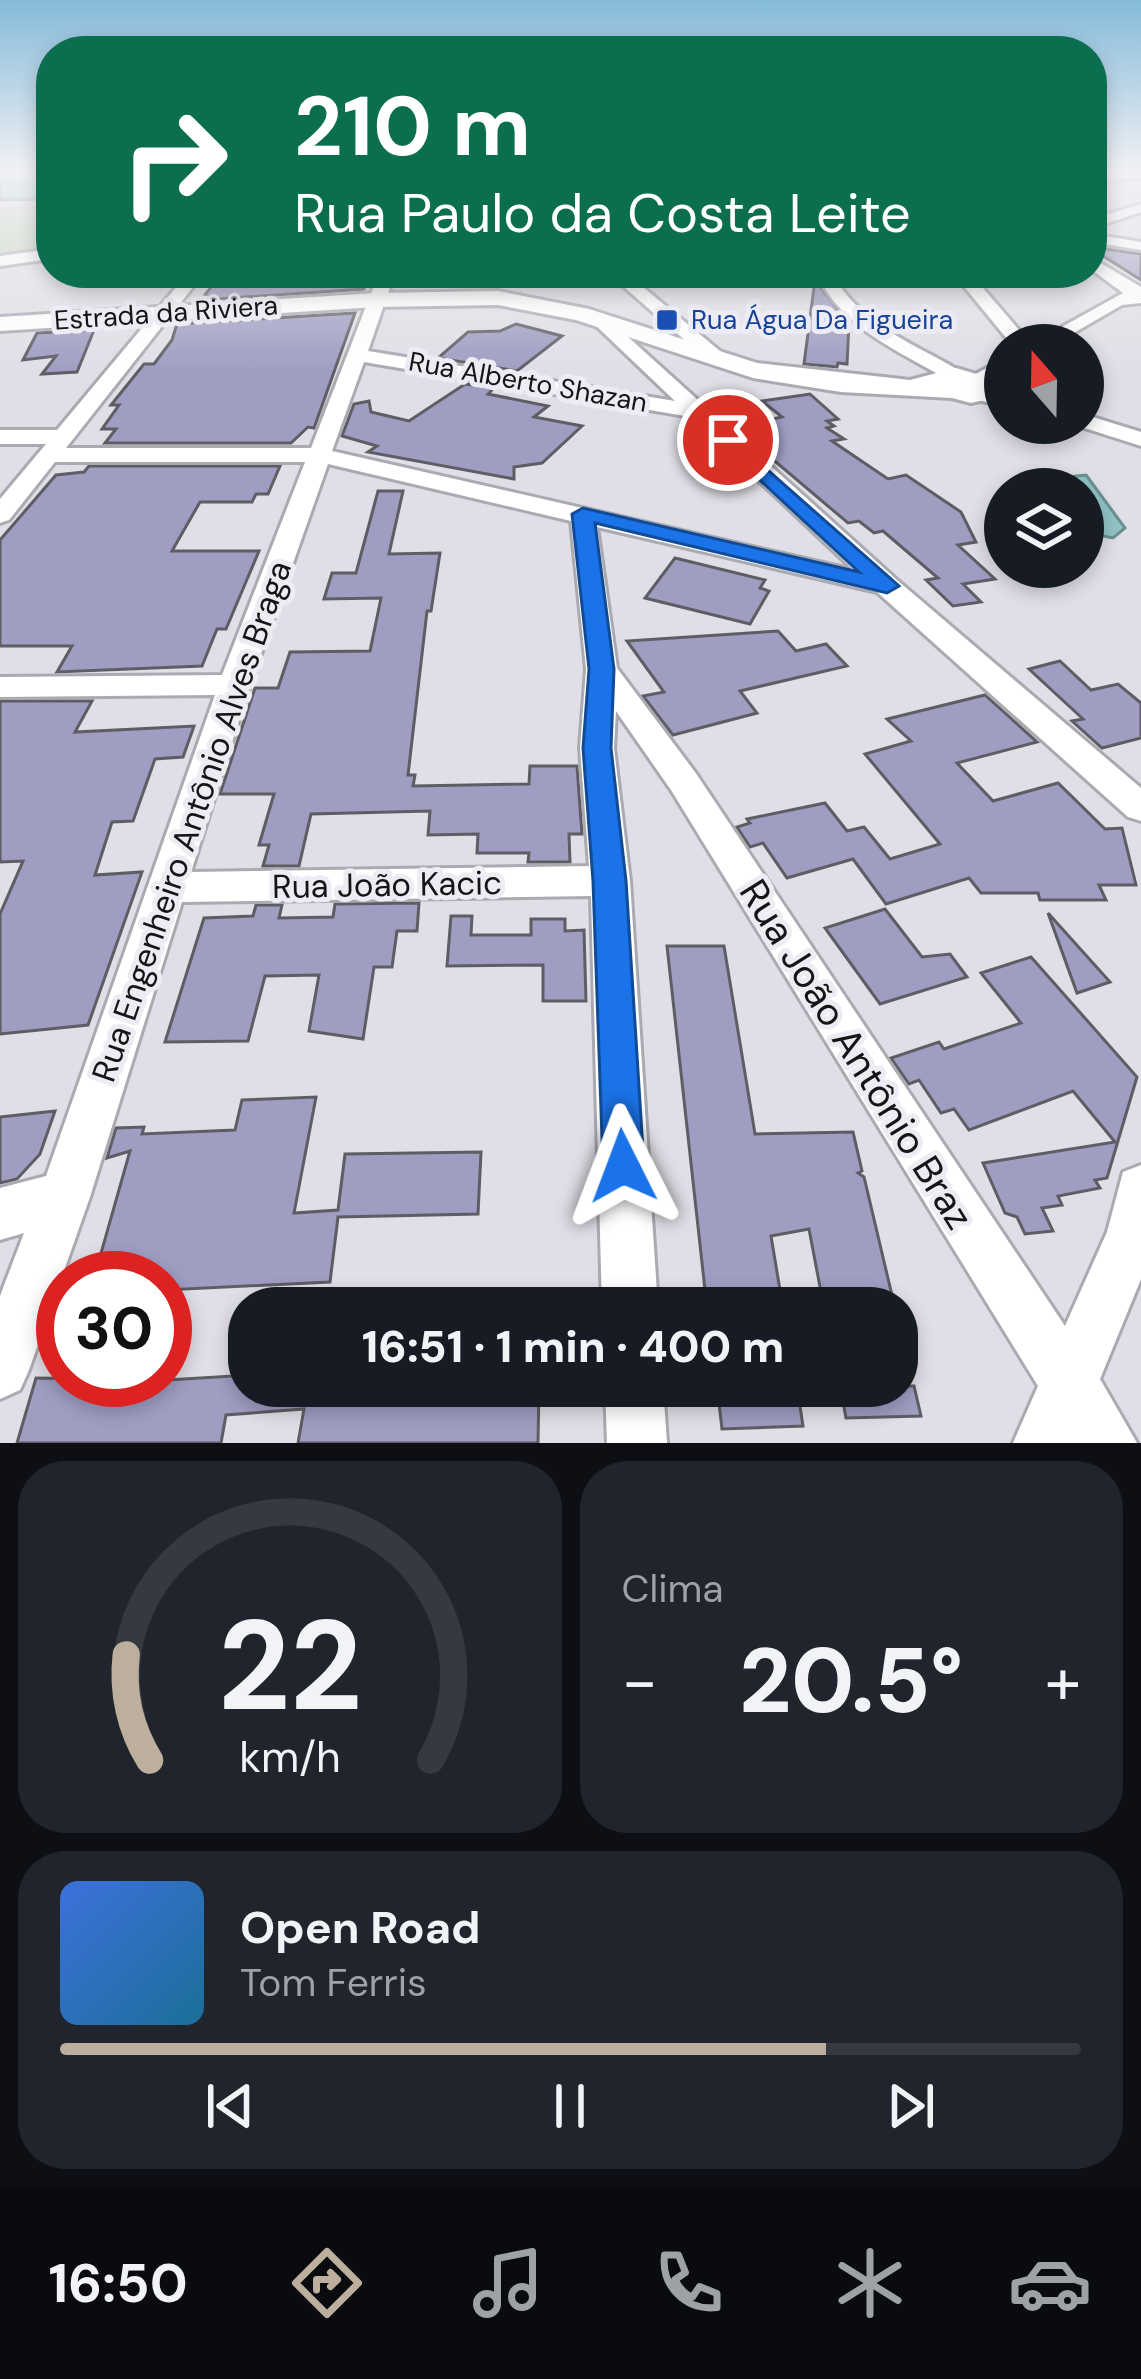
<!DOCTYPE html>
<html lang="pt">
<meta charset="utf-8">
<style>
:root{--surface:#171b24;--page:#20242c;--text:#f1f3f6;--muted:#9ea1a6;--line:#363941;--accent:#bcaf9d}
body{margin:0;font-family:"DM Sans",sans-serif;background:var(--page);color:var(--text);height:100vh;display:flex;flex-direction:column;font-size:45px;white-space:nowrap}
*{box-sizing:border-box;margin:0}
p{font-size:39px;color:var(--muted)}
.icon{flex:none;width:66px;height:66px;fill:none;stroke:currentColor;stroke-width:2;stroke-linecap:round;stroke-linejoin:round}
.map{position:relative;height:1443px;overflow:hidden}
.sheet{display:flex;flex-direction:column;gap:18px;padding:18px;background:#0d0f14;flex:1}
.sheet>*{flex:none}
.top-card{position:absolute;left:36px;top:36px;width:1071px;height:252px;border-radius:48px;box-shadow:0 6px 18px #0003;background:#0b6e4f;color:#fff;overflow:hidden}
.needle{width:78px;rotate:340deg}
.buttons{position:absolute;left:984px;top:324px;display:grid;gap:24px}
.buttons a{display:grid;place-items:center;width:120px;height:120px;border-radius:50%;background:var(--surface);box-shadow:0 6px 18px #0003;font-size:60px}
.speed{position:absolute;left:36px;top:1251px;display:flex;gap:24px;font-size:60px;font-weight:700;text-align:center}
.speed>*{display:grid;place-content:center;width:156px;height:156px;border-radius:50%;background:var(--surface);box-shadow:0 6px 18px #0003;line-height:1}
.speed .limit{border:18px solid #d22;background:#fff;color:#111}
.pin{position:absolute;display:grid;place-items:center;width:102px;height:102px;color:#fff;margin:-51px;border:6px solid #fff;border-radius:50%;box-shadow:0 3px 12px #0007}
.me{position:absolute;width:132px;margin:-66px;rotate:357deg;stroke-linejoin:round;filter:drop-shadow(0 0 9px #0008)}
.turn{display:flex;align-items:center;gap:42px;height:252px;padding:0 60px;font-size:54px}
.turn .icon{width:156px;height:156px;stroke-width:2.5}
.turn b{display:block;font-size:84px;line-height:102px}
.big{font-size:90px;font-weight:800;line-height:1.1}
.sheet .card{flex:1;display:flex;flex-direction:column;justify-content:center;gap:18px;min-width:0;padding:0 42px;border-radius:48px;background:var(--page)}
.sheet .dial{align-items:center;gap:0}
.dial svg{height:312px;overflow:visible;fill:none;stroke:var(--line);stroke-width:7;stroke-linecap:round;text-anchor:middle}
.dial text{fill:var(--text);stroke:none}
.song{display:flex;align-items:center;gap:36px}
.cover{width:144px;height:144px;border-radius:18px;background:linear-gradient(135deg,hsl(220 70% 55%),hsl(200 70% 35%))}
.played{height:12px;border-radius:6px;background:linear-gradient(90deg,var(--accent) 75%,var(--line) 75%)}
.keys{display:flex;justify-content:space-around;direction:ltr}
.heat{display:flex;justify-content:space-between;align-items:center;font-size:66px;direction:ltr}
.sheet .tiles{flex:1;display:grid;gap:18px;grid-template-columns:1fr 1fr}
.card:last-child{grid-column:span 2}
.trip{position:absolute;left:228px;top:1287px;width:690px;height:120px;border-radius:48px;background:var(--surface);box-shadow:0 6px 18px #0003;font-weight:800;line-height:120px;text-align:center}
.dock{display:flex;height:192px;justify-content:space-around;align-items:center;background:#090b0e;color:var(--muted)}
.dock .icon{width:84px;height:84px}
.dock .on{color:var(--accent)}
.dock b{font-size:54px;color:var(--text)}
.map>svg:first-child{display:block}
.green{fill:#c7d5bd}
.water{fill:#91c4c5;stroke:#6c9091;stroke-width:3}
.building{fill:#9f9dc2;stroke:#5e5d64;stroke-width:3}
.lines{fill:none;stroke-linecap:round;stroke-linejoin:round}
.street-casing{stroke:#aaaab1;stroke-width:6}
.secondary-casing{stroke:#aaaab1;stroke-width:6}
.street{fill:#fff;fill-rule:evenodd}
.secondary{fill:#fff;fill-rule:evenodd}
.route{fill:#1a73e8;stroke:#114b97;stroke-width:3}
.transit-dot{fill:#1a4fb4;stroke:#edecf4;stroke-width:4.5}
.labels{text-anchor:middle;stroke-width:10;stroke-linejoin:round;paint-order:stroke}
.far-street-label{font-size:27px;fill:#151517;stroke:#edecf4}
.far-transit-label{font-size:27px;fill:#164399;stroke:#edecf4;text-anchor:start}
.street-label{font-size:33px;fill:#151517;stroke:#edecf4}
.near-street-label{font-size:39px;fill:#151517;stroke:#edecf4}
</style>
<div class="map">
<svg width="1141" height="1443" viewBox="0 0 1141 1443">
<rect width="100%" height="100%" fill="#e0dfe7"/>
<polygon class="green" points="51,203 51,253 0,260 0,208"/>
<g class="water">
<polygon points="0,170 51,170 51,199 0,200"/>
<polygon points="1086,475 1125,528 1113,538 1083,532 1088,513 1083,508 1083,489 1059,489 1048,479"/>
</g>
<g class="building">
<polygon points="1092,247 1141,254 1141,280 1092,249"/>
<polygon points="222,273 369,273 364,289 201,300"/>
<polygon points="815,280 849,323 847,364 838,363 837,367 804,364"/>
<polygon points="355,313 314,428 308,427 291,443 105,443 116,429 102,429 119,405 111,405 144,364 154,364 172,340 177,324"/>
<polygon points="516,324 562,336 517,371 438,358 468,332 500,331"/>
<polygon points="94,330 77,372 42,374 56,356 23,360 37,333"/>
<polygon points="465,384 494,388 488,394 548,406 534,417 582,426 542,463 514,467 514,479 368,452 377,446 342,436 354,404 369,401 371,412 409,421"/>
<polygon points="810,394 838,419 827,421 834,426 827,428 844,439 832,441 888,479 906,475 961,512 976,542 958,545 995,579 963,584 981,602 953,606 926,580 938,578 883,531 874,533 859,521 848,523 764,452 774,450 762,442 770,440 749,424 782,417 762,401"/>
<polygon points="89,466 280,466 268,494 256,494 252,502 200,502 172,551 259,551 226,629 217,629 202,666 57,672 72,646 0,646 0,540 56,475 84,472"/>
<polygon points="378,491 403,491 389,554 440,553 431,611 427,611 408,775 415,775 413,786 529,784 530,766 577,766 582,834 569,834 570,862 528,862 529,853 477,853 478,834 428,835 430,811 311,814 299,866 263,866 269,845 259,845 274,794 220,794 255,688 278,688 290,652 370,651 381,598 324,599 332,573 356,573"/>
<polygon points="675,558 765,580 760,588 769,591 750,624 645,598"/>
<polygon points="778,631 796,651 826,644 847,666 740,691 757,713 673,735 643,696 664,692 627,641"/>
<polygon points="1060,661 1091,690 1118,684 1141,703 1141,738 1102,748 1072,721 1083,719 1029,669"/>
<polygon points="985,695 1037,742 957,763 993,801 1058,783 1105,829 1122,828 1136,885 1099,885 1106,900 1040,900 1038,893 981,893 969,878 886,904 853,859 787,878 763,843 750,847 737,827 750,823 747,819 825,803 847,831 864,827 890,859 940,844 865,754 911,741 887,719"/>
<polygon points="0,701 92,701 75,732 194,726 183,757 155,759 133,821 112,822 95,875 142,872 88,1025 0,1034 0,914 23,861 0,862"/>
<polygon points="419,903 417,931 397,931 392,967 374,967 363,1039 309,1031 319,975 265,976 248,1041 165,1042 204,918 253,916 256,905 282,905 279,918 333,917 335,904"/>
<polygon points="885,909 922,957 950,954 967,977 880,1004 825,928"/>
<polygon points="1048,913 1110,982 1077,993"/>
<polygon points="451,916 472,916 471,935 531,935 531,919 565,919 565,931 584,930 586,1001 543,1001 543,965 447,966"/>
<polygon points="667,946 724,946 755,1134 853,1132 862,1171 858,1173 864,1177 895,1308 824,1308 809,1229 771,1236 783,1308 707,1308"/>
<polygon points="1031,957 1137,1077 1107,1178 1095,1180 1100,1188 1058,1196 1062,1205 1042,1208 1053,1231 1025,1234 1017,1217 1005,1213 983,1163 1115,1142 1073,1091 969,1130 954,1109 941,1113 919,1080 909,1084 891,1058 939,1042 944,1049 1021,1023 981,973"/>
<polygon points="316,1097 294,1213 338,1210 345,1154 481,1152 478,1214 338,1217 330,1282 165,1290 165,1278 94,1278 130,1151 107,1158 116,1128 144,1127 142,1134 235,1130 242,1100"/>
<polygon points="55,1111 40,1154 17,1179 0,1183 0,1117"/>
<polygon points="249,1375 249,1386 539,1386 538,1443 298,1443 304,1409 226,1415 221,1443 17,1443 36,1378 167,1380"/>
<polygon points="717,1386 797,1386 803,1426 722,1429"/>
<polygon points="840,1386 914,1386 921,1416 846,1418"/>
</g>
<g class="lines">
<defs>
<g id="street">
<polygon points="1141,170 1141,178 1092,181 1092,173"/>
<polygon points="1141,204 1141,212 1092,228 1092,219"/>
<polygon points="1092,234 1141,242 1141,250 1092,242"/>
<polygon points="51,249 51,259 0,266 0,256"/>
<polygon points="1092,258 1141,287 1141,303 1122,305 1053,345 1012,345 953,273 970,273 1031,344 1123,293 1092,270"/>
<path d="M188,273h16l-138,175h245l68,-175h16l-27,78 307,50 -84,-80 15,-4 291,263 244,208v33l-13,-4 -251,-225 -280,-65 20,141 78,104 370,554 42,-94 16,-60 18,-7v114l-41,100 37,64h-124l25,-57 -367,-596 -55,-79 -2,37 16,133 28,427h-56l-11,-412 -409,6 -92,295 -61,173 -9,20 -20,9v-103l24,-63 -24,7v-52l46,-12 169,-481 -215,2v-20l222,-2 83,-213h-250l-46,58 -9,3v-24l46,-55h-46v-14h57zM364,362l327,55 163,153 -522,-119zM328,464l243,57 15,148 -6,79 9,118 -398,6 59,-187z"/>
<polygon points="608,273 626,273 726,356 726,364 712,364"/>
<path d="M816,273h16c28,52 81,70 130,99v8h-14c-52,-31 -104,-50 -132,-107z"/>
<polygon points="1005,358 1005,372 973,387 963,381"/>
<polygon points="980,389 1005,394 1005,406 973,399 973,391"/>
<polygon points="1083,414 1141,432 1141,446 1075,425 1083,423"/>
<polygon points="605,1386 663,1386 667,1443 607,1443"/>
</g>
<polygon id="secondary" points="498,291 589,309 757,363 910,380 956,368 993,379 1001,391 997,397 971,403 952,398 841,392 753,378 576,320 498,305 376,307 0,331 0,317 376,293"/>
</defs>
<use href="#street" class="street-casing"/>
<use href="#secondary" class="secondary-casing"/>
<use href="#street" class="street"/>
<use href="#secondary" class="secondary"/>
</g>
<linearGradient id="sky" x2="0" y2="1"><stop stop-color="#85bada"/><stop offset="0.46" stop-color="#f1f1f4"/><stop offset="1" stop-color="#f1f1f4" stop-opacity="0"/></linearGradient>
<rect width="1141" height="372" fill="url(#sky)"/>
<polygon class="route" points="728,435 899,586 887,593 595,523 614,669 611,748 626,881 644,1166 638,1180 623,1186 609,1180 603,1166 593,881 583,748 589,669 572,514 583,508 859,572 721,444 721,436"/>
<rect class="transit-dot" x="655" y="308" width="24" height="24" rx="6"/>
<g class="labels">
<g class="far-street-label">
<text transform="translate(166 313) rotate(-4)" y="9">Estrada da Riviera</text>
<text transform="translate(528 382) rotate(10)" y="9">Rua Alberto Shazan</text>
</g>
<g class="far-transit-label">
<text x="691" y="329">Rua Água Da Figueira</text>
</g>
<g class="street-label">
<text transform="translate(191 821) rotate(-71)" y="12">Rua Engenheiro Antônio Alves Braga</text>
<text transform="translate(387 884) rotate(-1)" y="12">Rua João Kacic</text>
</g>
<g class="near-street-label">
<text transform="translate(857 1054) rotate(58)" y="14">Rua João Antônio Braz</text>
</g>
</g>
</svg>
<div class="buttons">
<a><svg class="needle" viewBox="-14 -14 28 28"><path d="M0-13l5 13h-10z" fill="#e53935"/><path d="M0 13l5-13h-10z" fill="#9ea1a6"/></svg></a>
<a><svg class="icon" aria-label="layers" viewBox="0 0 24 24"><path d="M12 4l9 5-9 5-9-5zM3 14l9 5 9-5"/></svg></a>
</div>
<div class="speed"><div class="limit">30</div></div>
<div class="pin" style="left:728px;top:440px;background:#d93025"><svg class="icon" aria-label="arrive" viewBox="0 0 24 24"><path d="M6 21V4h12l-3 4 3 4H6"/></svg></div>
<svg class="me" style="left:623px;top:1166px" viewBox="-20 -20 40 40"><path d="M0-17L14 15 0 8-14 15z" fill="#1a73e8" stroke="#fff" stroke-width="4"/></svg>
<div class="trip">16:51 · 1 min · 400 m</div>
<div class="top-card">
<div class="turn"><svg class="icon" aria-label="right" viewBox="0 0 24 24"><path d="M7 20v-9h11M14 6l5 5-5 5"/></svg><div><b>210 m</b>Rua Paulo da Costa Leite</div></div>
</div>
</div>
<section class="sheet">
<div class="tiles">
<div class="card dial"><svg viewBox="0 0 100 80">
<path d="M14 69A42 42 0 1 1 86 69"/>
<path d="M14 69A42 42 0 0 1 8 42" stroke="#bcaf9d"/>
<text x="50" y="56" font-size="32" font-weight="700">22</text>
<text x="50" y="72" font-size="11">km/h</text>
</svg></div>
<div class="card"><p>Clima</p>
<div class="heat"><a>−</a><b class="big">20.5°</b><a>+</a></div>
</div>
<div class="card">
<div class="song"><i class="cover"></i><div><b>Open Road</b><p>Tom Ferris</p></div></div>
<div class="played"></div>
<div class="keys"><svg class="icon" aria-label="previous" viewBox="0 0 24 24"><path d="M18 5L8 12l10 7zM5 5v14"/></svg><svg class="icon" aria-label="pause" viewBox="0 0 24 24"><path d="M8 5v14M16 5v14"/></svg><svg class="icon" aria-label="next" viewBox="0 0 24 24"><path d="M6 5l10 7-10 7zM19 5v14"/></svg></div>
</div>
</div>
</section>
<nav class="dock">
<b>16:50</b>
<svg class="icon on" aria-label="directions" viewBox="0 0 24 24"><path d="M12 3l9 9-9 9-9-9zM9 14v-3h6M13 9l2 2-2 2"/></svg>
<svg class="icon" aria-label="music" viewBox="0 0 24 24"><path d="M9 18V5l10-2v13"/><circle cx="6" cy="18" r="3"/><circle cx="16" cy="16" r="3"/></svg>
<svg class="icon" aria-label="phone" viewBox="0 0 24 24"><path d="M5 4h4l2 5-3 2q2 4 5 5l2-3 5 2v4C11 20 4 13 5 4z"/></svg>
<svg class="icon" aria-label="climate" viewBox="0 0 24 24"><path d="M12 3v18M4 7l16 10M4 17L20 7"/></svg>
<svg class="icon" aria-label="car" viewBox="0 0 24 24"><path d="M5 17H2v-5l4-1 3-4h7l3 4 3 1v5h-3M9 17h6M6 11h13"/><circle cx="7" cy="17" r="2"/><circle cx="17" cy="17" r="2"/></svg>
</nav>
